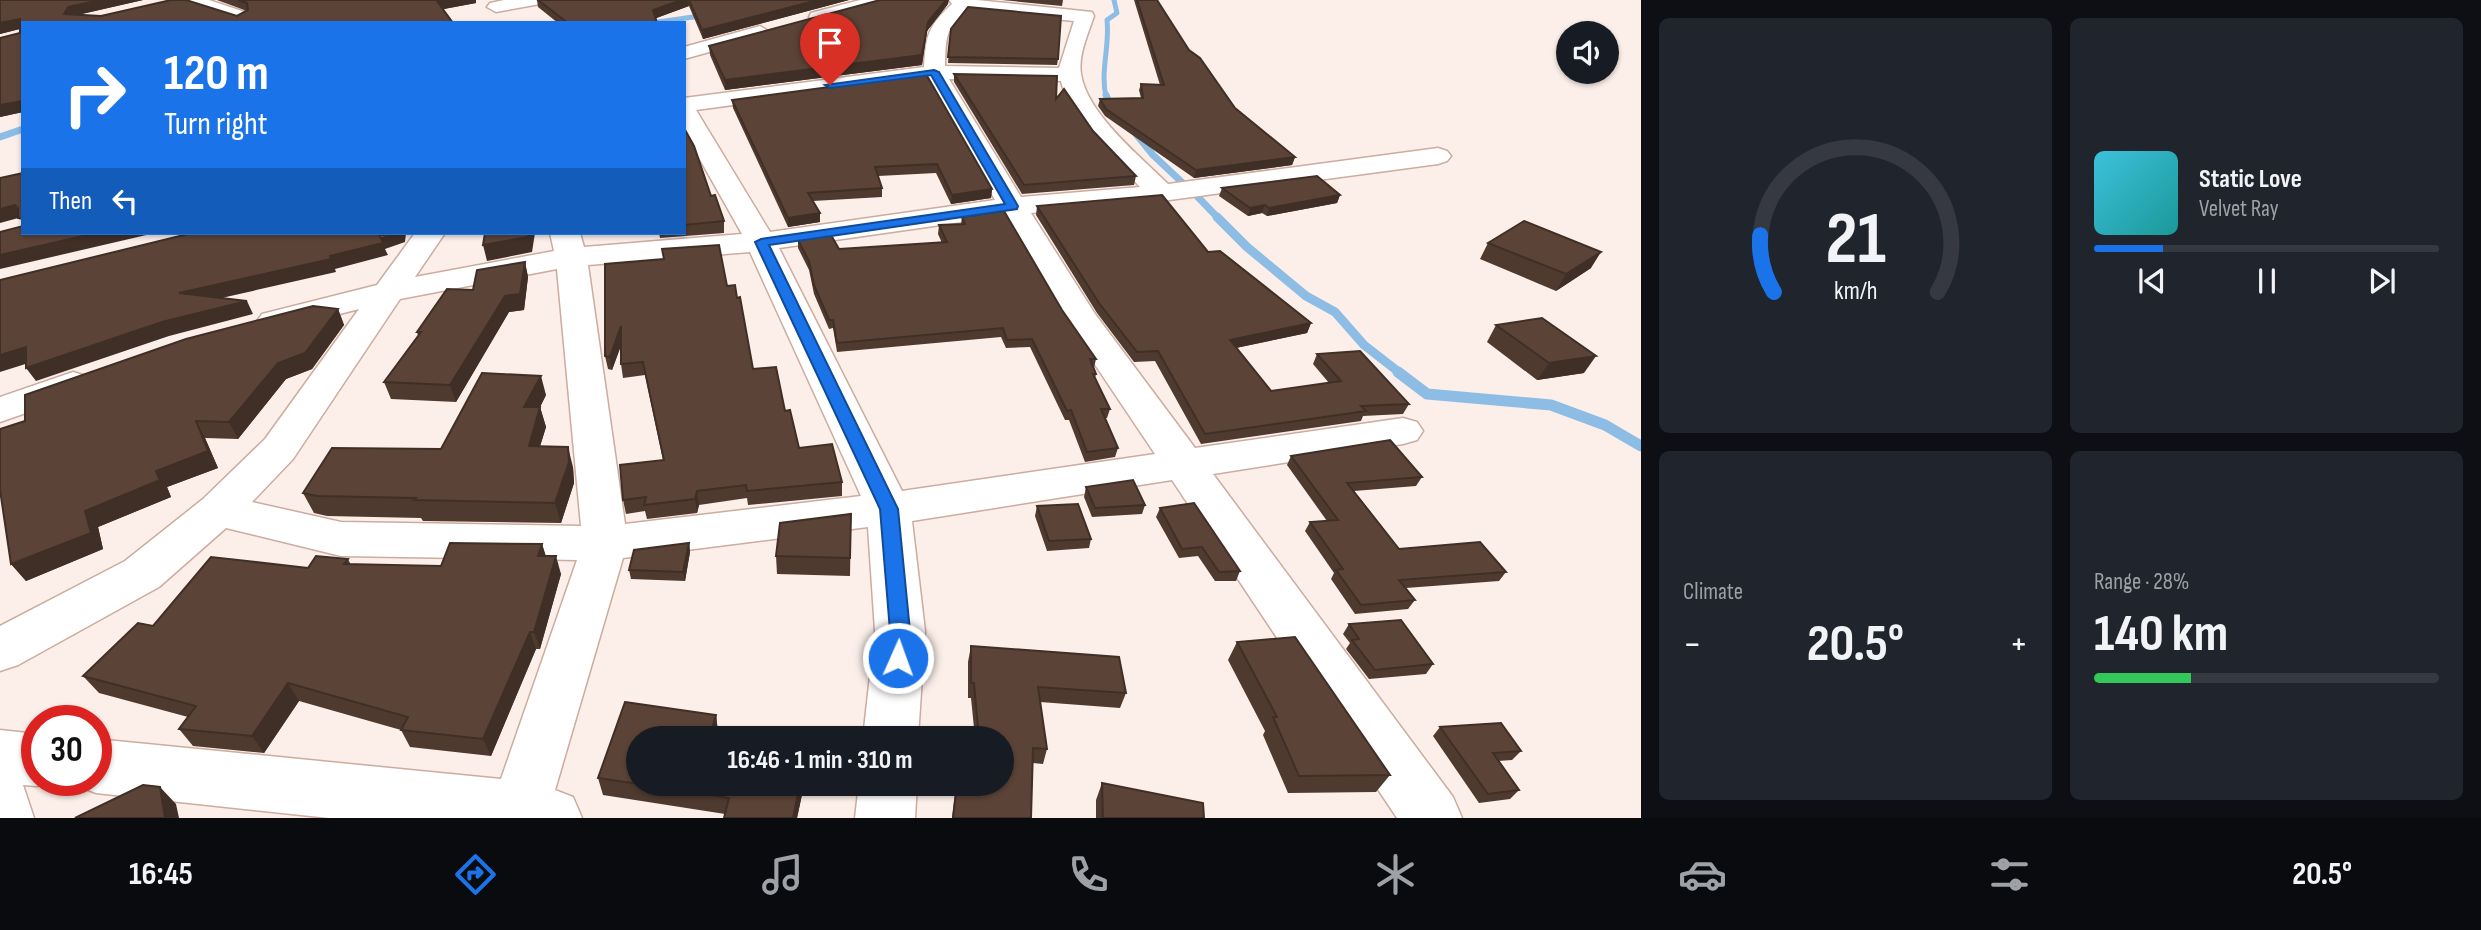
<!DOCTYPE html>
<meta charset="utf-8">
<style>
:root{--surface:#171b24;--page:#20242c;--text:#f1f3f6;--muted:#9ea1a6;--line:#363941;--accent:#1a73e8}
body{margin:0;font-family:"Sofia Sans Condensed",sans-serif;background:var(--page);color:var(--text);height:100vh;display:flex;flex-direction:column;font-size:26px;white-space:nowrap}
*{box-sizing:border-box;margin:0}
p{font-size:23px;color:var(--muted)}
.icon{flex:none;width:38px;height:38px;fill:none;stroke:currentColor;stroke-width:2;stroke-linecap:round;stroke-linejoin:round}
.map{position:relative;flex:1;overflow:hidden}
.panel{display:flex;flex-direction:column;gap:18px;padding:18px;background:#0d0f14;width:840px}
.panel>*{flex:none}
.guide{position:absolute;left:21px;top:21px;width:665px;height:214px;border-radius:0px;box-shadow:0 2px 5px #0004;background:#1a73e8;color:#fff;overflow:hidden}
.fabs{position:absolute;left:1556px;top:21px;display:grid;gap:14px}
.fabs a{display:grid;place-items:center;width:63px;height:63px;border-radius:50%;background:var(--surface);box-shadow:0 2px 5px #0004;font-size:35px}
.speed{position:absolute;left:21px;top:705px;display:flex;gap:14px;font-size:35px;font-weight:700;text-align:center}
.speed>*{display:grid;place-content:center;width:91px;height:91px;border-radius:50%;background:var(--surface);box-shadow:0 2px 5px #0004;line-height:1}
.speed .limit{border:10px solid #d22;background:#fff;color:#111}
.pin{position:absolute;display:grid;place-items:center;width:60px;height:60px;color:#fff;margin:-72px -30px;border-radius:50% 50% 50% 0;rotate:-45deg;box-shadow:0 0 7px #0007}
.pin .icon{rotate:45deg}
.me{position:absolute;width:77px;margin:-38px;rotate:2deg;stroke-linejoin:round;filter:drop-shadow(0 0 5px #0008)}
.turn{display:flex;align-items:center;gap:24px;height:147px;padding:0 28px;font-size:32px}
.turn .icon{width:91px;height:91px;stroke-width:2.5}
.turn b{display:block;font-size:49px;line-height:60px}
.then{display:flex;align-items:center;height:66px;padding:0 28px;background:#0003;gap:14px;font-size:26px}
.big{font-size:52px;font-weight:700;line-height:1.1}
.panel .card{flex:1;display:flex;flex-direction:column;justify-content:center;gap:10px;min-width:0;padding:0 24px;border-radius:10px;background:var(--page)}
.panel .dial{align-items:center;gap:0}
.dial svg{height:182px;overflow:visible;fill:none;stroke:var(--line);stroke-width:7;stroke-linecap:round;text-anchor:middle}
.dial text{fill:var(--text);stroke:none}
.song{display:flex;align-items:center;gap:21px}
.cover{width:84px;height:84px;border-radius:10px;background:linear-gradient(135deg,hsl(190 70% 55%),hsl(180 70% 35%))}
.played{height:7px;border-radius:4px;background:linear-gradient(90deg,var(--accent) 20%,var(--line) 20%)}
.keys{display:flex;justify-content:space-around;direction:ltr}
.heat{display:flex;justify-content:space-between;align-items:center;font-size:38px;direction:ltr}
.charge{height:10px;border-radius:5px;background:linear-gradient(90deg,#34c759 28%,var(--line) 0)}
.panel .tiles{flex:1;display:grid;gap:18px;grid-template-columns:repeat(2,1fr)}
.trip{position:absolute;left:626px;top:726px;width:388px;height:70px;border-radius:35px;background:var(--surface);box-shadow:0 2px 5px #0004;font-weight:700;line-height:70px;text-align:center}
.dock{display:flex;height:112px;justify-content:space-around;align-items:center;background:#090b0e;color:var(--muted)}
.dock .icon{width:49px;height:49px}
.dock .current{color:var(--accent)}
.dock b{font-size:32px;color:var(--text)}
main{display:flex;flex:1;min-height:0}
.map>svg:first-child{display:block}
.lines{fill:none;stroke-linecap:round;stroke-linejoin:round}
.stream-far3{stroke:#8dbde4;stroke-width:5}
.stream-far2{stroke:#8dbde4;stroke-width:7}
.stream-far1{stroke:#8dbde4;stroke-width:9}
.stream{stroke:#8dbde4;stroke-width:11}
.minor-casing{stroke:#cbac9f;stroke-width:3}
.minor{fill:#fff;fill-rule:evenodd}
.wall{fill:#4f3a2f}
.shaded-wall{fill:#402f26}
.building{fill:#5c4337;stroke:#402f26;stroke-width:2}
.route{fill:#1a73e8;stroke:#114b97;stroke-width:2}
</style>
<main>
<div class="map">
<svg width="1641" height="818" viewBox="0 0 1641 818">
<rect width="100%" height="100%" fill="#fcefe9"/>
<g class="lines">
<g class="stream-far3">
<polyline points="651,23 707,15"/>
<path d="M1106,97c-6,-26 4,-51 1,-77l10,-7 -3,-13"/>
</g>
<g class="stream-far2">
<polyline points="1106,95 1112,110"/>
<polyline points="1136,134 1153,155 1187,187"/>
<polyline points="0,137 23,129"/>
<polyline points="1196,195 1219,219"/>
</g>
<polyline class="stream-far1" points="1217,217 1247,247 1306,296 1335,312 1364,345 1400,373"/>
<polyline class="stream" points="1398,372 1427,394 1551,405 1605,425 1641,446"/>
<defs>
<g id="minor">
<polygon points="182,0 209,0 248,13 250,17 241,23 234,21 185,4"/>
<polygon points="504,0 543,0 540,4 496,12 487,7 490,3"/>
<polygon points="860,0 889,0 886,4 818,23 809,17 811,13"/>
<path d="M949,0h28l115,12 2,4c-6,18 -16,39 -13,58 6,40 60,83 87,110l270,-36 9,3 4,5 -4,5 -9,3 -276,37 -131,12 64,101 100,134 208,-30 14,4 6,9 -6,9 -14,4 -190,30 240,323 9,21h-65l-225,-338 -260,41 13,110 -7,107h-55l12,-107 -7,-104 -245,31 -68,232 18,7 9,21h-253l-233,-25 -20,-8 -2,-5h22v-41l405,40 76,-219 -236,-4 -115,-28 -67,59 -141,78 -18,6v-45l125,-65 78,-62 62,-60 94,-130 -85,22 -12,-3 -5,-7 5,-7 115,-29 38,-52h30l-30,44 139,-26 -4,-18h30l4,14 158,-13 -58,-103v-33l240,-31c2,-32 4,-41 28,-63zM966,10l108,11 -15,47 -114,-2c1,-30 0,-35 21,-56zM927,79l68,121 -225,32 -74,-122zM949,79l112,2c8,38 53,78 79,106l-119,10zM1004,216l59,101 92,137 -253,37 -123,-243zM750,252l111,244 -236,28 -37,-259zM557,269l24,257 -240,-4 -89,-20 41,-43 107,-160z"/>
<polygon points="760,26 770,32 767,36 684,59 684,47"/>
<polygon points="73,372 86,376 92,384 86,392 0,422 0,397"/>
<polygon points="0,730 37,734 37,780 52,780 37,786 23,785 34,818 0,818"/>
<polygon points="859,784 917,784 915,818 855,818"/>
</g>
</defs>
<use href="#minor" class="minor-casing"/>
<use href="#minor" class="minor"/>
</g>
<g class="wall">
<polygon points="0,0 143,0 78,15 101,16 171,0 186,0 237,16 247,11 217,0 476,0 476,3 443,9 453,23 23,23 23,112 0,117 0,38 20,33 20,29 0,34"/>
<polygon points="537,0 849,0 703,39 689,6 656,18 657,23 558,23 538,7"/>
<polygon points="1002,0 1063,0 1062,6"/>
<polygon points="1134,0 1157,0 1189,50 1235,108 1295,157 1292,165 1194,178 1105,116 1098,106 1100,99 1141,98 1139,90 1141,84 1160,85"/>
<polygon points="948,4 927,31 922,65 725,90 710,55 709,46"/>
<polygon points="951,29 1058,59 1057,65 948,63"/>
<polygon points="926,74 992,189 991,198 951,204 936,173 878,176 882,188 882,197 813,201 820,222 788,227 733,108 732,100"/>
<polygon points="954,74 1056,99 1093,131 1136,176 1134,185 1022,194 954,82"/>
<polygon points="684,128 711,196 724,221 724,233 660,238 659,233 684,233"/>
<polygon points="1222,188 1340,195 1337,203 1267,216 1262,213 1248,216 1219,196"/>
<polygon points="1037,206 1208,252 1311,323 1307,333 1236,348 1271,391 1329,383 1313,364 1317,354 1409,404 1403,414 1363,416 1361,421 1201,444 1155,361 1134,362 1097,313 1036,215"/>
<polygon points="962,217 1062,310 1096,359 1094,368 1096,374 1095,378 1110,409 1107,418 1105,418 1118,448 1115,457 1085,462 1069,420 1065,420 1030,347 1006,348 1001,337 837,352 833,328 829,329 814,294 809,270 798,248 798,240 839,249 942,243 938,234 939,225 961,224"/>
<polygon points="1488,243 1591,268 1556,291 1480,259"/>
<polygon points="525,262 528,277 524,310 509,312 456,402 391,399 384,382 418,336 417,332"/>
<polygon points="605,264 727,286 753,369 785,411 799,448 842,482 842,496 748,505 747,498 699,505 697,513 647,519 645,511 626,514 623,500 663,460 645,375 623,378 621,364 621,346 612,370 608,369 605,356"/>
<polygon points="338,309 344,325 312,369 286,379 238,439 205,438 218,468 167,487 171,497 98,527 103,549 26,581 11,564"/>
<polygon points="1496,325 1584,373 1537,380 1487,342"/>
<polygon points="546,395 540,407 546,427 540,446 573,467 574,483 561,523 423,521 421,518 327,516 314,513 303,493 441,449"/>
<polygon points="1291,456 1422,477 1416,486 1354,491 1399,549 1506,572 1499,581 1406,588 1415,600 1408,609 1355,614 1331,579 1334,573 1305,531 1310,522 1327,521 1287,465"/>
<polygon points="1086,487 1145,505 1142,514 1092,517 1084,497"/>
<polygon points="1037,506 1091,539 1089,548 1047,551 1035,516"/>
<polygon points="1160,508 1240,571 1236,581 1215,581 1198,556 1179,558 1156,517"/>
<polygon points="851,514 850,576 777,574 776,556"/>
<polygon points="689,543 690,552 685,581 631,579 629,570"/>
<polygon points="542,544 546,556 561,574 540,649 536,649 491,756 410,747 401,730 299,701 264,753 193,746 179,729 188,717 99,693 83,676 153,626 308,568 348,559 351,565 441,566"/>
<polygon points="1349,624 1433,664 1426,674 1369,679 1346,649 1350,643 1343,634"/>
<polygon points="1237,642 1390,775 1376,792 1288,793 1263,735 1265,731 1228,660"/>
<polygon points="971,646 1126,693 1120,708 1040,702 1047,749 1043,764 1033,763 1031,818 952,818 956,784 1003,784 1003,738 975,738 971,698 968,698 968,662"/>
<polygon points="625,702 716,715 718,732 717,738 639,738 639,784 803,784 803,790 797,818 724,818 725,814 603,795 598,778"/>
<polygon points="1440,727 1521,751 1512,760 1498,761 1519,790 1510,799 1479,803 1433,736"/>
<polygon points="1102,783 1204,818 1096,818 1096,800"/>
</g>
<g class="shaded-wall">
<polygon points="101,0 143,0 72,16 64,14 68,7"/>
<polygon points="442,0 476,0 476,3 439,10 437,1"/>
<polygon points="681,0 688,0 689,6 654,19 653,10"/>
<polygon points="818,0 849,0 703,39 702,30"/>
<polygon points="946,0 949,0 948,4 927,31 922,65 725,90 725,80"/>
<polygon points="20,19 23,28 0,34 0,23"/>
<polygon points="23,101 23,112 0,117 0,105"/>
<polygon points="1295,157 1292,165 1194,178 1196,170"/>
<polygon points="992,189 991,198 951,204 952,195"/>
<polygon points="1340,195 1337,203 1267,216 1269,208"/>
<polygon points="15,205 22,217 0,223 0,209"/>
<polygon points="1265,205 1262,213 1248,216 1250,208"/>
<polygon points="820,213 820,222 788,227 788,218"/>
<polygon points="96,233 155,233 0,269 0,255"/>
<polygon points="392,233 406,233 405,242 385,249 388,255 335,269 336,272 186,306 179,293 330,256"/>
<polygon points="529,233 535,233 532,252 487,261 483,245"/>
<polygon points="1601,252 1591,268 1556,291 1566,274"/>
<polygon points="525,262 528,277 524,310 509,312 456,402 450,385"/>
<polygon points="247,301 253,314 169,336 36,381 26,368 162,322"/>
<polygon points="338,309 344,325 312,369 286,379 238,439 229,422 278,363"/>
<polygon points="1311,323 1307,333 1226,350 1230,340"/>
<polygon points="621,326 623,339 612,370 610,357"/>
<polygon points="26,347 35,361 0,372 0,355"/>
<polygon points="1596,356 1584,373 1537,380 1549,363"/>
<polygon points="541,376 546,395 530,427 524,407"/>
<polygon points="540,407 546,427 534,466 529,446"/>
<polygon points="196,421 205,438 218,468 167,487 171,497 98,527 103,549 26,581 11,564 85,511 156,471"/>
<polygon points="568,447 573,467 574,483 561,523 555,503"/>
<polygon points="697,491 699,505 697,513 695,499"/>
<polygon points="689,543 690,552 685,581 683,572"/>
<polygon points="542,544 547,562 538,556"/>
<polygon points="556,556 561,574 540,649 534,632"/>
<polygon points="530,632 536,649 491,756 483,739"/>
<polygon points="288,683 299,701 264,753 252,736"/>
<polygon points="716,715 718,732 717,738 709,738"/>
<polygon points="800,784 803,784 803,790 797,818 793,818"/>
<polygon points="160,787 176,804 179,818 165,818"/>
</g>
<g class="building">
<polygon points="0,0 101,0 68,7 64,14 101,16 171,0 186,0 237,16 248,10 247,3 238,0 442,0 437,1 453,23 23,23 23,101 0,105 0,38 20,33 20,19 0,23"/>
<polygon points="538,0 681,0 653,10 657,23 568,23"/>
<polygon points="689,0 818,0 702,30"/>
<polygon points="880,0 946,0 928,22 922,55 725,80 709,46"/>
<polygon points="1137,0 1157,0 1189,50 1200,58 1235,108 1295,157 1196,170 1106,109 1100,99 1143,98 1141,84 1164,85"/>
<polygon points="968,7 1061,16 1058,59 948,57 951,29"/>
<polygon points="926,74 992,189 952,195 937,164 875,167 882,188 808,193 820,213 788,218 732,100"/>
<polygon points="954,74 1057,76 1056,99 1064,89 1093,131 1136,176 1024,185"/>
<polygon points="684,128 694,146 711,196 715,195 724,221 684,225"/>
<polygon points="23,173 23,219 18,218 18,208 15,205 0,209 0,178"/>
<polygon points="1317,176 1340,195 1269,208 1265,205 1250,208 1222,188"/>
<polygon points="1162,195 1208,252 1220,251 1311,323 1230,340 1271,391 1341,381 1317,354 1360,351 1409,404 1361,406 1366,411 1205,434 1158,351 1137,352 1099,303 1037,206"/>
<polygon points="1004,211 1062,310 1096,359 1090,359 1096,374 1093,374 1110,409 1101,409 1118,448 1087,452 1071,410 1067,411 1032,339 1007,340 1003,328 837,343 833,320 829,320 814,285 809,261 798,240 831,235 839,249 947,242 939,225 965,224 962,217"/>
<polygon points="1524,221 1601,252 1566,274 1488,243"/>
<polygon points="23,226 23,233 96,233 0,255 0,232"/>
<polygon points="192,233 392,233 380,236 383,243 330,256 331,259 179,293 247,301 162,322 26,368 26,347 0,355 0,280"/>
<polygon points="485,233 529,233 528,237 483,245"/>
<polygon points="719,245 727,286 735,285 737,298 740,297 753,369 776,367 785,411 790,410 799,448 832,444 842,482 747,491 746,485 697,491 695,499 644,505 646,497 623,500 620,465 664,460 643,362 621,364 621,326 610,357 605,356 605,264 664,259 662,249"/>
<polygon points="525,262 520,294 505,296 450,385 384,382 421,332 417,332 447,289 473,290 477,270"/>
<polygon points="313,306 338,309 305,353 278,363 229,422 196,421 208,451 156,471 160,480 85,511 91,533 11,564 0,490 0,429 25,421 25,395 186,339"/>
<polygon points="1542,318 1596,356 1549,363 1496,325"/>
<polygon points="482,373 541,376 524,407 540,407 529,446 568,447 569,462 555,503 414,500 416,498 317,496 303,493 332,448 441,449"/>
<polygon points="1390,440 1422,477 1347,483 1399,549 1480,542 1506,572 1399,580 1415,600 1361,605 1336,570 1343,569 1310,522 1338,520 1291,456"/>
<polygon points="1133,480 1145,505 1095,508 1086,487"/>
<polygon points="1194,503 1240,571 1219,572 1202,547 1182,549 1160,508"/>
<polygon points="1078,504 1091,539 1049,541 1037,506"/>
<polygon points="851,514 850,558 776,556 780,523"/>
<polygon points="450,543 542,544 538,556 556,556 534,632 530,632 483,739 401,730 408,717 288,683 252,736 179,729 196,706 83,676 138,623 153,626 211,557 308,568 316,556 348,559 344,564 441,566"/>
<polygon points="689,543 683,572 629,570 634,550"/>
<polygon points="1401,620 1433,664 1375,670 1352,640 1359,639 1349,624"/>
<polygon points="1295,637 1390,775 1299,776 1273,717 1277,717 1237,642"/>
<polygon points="971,646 1119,657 1126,693 1038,687 1047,749 1033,748 1031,818 953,818 957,784 1003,784 1003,738 979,738 974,683 971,683"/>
<polygon points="625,702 716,715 709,738 639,738 639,784 598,778"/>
<polygon points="1501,723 1521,751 1493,753 1519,790 1488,794 1440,727"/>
<polygon points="1102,783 1203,803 1204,818 1103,818"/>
<polygon points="639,784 800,784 793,818 724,818 729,798"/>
<polygon points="143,785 160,787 165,818 75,818"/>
</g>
<polygon class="route" points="934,70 939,72 1018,206 1017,209 769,245 898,509 910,631 909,658 906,664 898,667 891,664 888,658 890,631 880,509 755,242 761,239 1005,204 931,75 830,88 825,85"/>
</svg>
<div class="fabs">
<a><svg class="icon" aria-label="sound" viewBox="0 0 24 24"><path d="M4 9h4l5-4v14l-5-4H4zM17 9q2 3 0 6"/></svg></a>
</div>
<div class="speed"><div class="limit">30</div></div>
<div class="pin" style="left:830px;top:85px;background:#d93025"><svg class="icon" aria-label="arrive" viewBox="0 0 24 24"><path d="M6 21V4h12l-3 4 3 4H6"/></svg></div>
<svg class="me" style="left:898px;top:658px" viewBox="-20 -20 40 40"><circle r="17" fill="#1a73e8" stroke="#fff" stroke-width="3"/><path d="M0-11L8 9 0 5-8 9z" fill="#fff"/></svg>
<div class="trip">16:46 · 1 min · 310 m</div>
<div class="guide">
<div class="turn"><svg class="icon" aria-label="right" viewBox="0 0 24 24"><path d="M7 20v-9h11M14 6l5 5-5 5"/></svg><div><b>120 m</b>Turn right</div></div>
<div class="then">Then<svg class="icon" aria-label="left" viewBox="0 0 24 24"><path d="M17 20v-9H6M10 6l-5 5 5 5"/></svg></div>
</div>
</div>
<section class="panel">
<div class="tiles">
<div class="card dial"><svg viewBox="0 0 100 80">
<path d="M14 69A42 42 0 1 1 86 69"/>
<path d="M14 69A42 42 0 0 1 8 44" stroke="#1a73e8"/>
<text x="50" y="56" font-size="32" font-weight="700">21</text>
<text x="50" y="72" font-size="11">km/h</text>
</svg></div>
<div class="card">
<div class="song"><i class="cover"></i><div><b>Static Love</b><p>Velvet Ray</p></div></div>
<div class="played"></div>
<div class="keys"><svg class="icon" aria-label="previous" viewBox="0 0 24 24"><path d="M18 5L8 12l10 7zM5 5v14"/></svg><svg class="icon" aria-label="pause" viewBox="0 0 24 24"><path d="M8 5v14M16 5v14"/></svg><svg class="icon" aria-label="next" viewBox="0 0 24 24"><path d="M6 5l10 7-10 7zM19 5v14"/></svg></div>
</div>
<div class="card"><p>Climate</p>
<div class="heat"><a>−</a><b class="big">20.5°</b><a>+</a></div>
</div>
<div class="card"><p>Range · 28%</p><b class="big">140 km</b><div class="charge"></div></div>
</div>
</section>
</main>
<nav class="dock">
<b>16:45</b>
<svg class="icon current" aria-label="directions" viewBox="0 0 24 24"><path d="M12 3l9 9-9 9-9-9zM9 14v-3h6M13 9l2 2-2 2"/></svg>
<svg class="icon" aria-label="music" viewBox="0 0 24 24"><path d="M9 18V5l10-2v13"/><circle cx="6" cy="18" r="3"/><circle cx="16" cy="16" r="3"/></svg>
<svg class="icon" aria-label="phone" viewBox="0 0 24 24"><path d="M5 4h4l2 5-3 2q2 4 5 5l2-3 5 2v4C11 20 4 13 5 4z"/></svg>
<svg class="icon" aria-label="climate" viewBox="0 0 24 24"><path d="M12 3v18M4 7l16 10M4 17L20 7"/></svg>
<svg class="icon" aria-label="car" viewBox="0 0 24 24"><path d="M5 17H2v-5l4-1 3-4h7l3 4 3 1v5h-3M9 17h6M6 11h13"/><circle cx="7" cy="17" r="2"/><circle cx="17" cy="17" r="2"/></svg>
<svg class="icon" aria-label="filters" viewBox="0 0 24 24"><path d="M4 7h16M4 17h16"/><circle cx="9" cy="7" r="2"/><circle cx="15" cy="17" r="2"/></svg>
<b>20.5°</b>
</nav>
